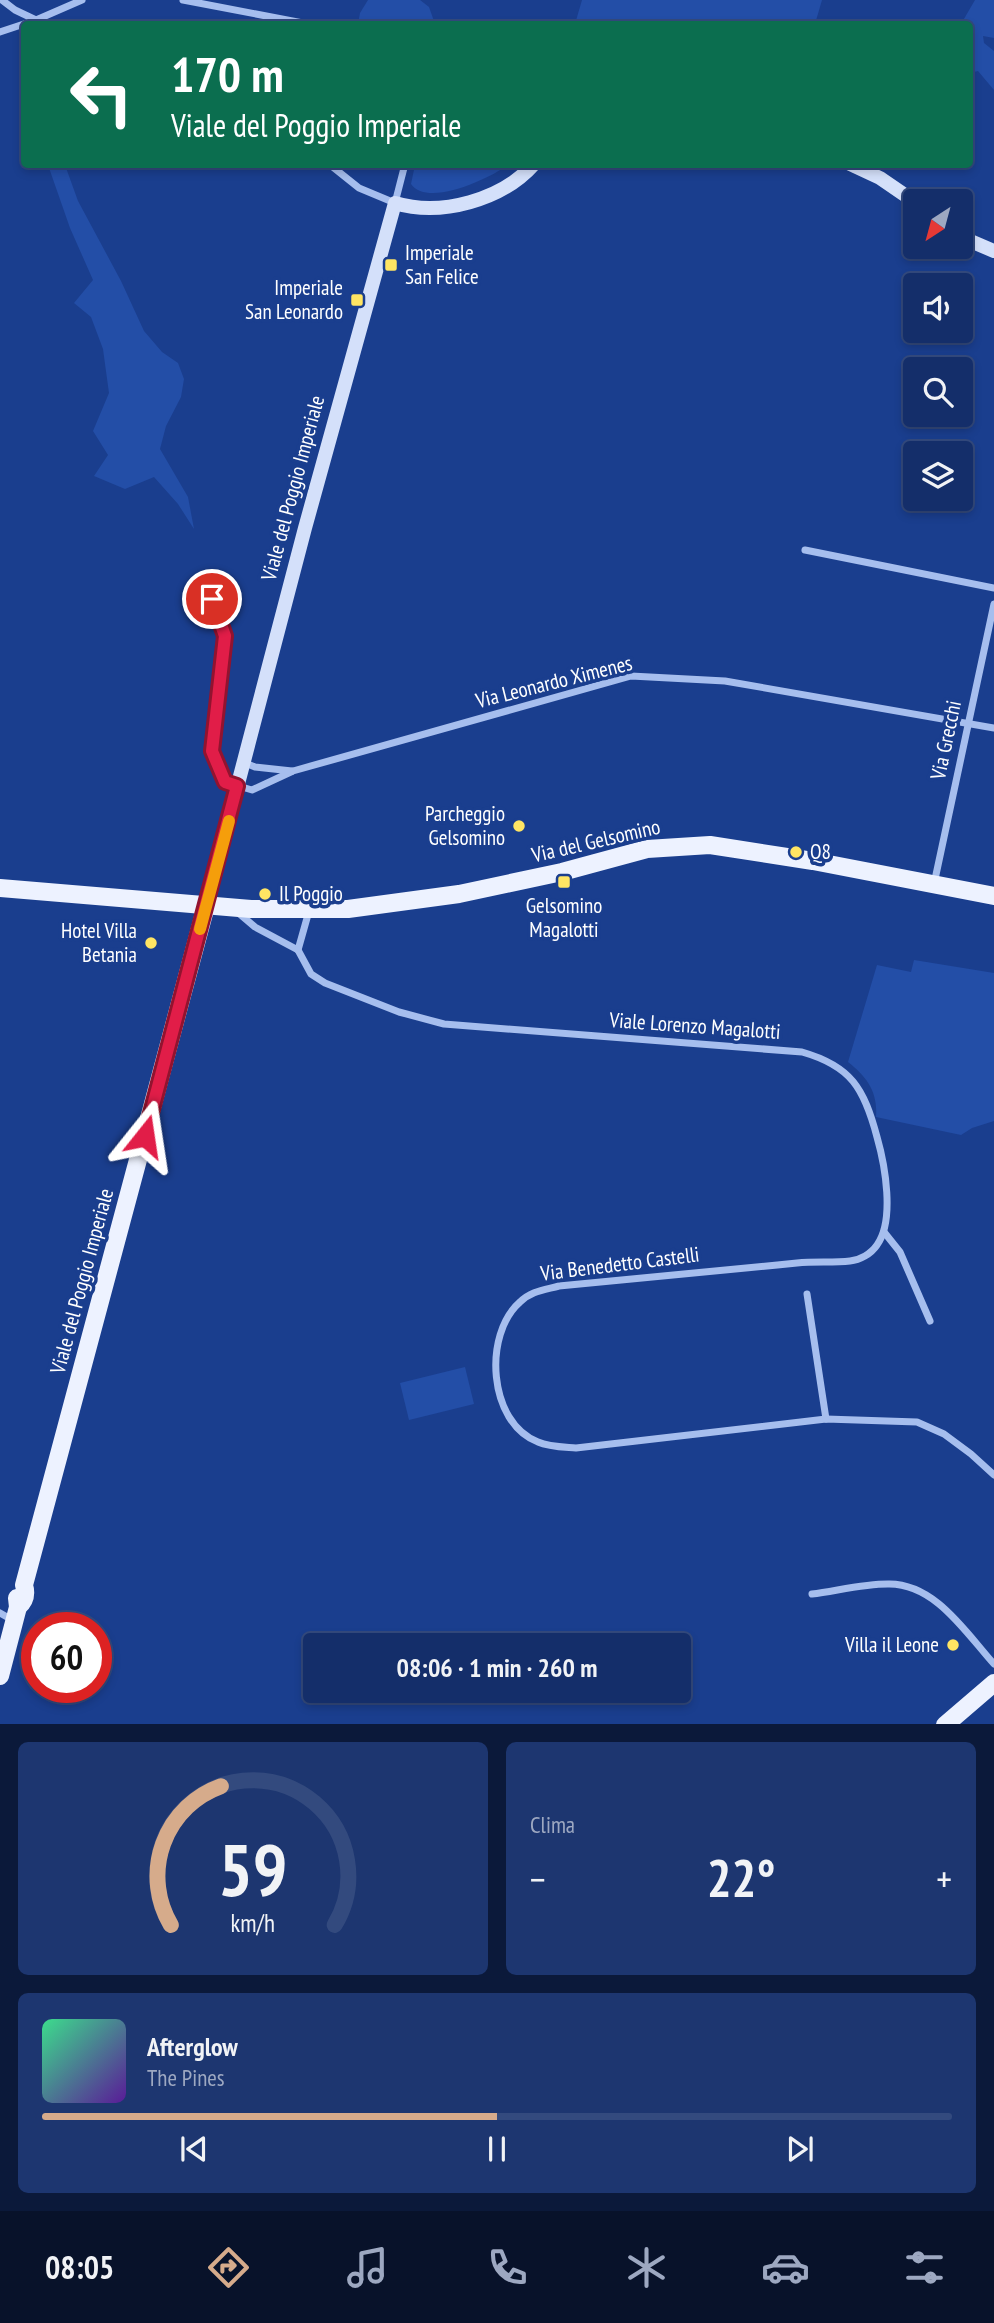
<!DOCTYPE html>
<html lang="it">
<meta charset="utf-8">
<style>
:root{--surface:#142e6a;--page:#1d3670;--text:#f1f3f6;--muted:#9da8c1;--line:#334a7e;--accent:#d6ab8b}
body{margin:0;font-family:"PT Sans Narrow",sans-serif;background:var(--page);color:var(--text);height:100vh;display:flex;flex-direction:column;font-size:26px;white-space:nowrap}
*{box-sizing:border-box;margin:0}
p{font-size:23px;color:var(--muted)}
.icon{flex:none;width:38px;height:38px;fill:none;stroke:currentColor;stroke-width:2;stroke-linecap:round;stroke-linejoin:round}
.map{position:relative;height:1724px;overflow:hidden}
.sheet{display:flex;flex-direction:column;gap:18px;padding:18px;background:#0b193a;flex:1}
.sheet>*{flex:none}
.guide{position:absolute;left:21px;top:21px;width:952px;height:147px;border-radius:7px;box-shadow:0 4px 10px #0003,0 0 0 2px var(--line);background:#0b6e4f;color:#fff;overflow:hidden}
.needle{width:46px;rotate:216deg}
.controls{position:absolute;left:903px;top:189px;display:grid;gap:14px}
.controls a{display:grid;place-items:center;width:70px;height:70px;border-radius:7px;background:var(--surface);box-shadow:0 4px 10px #0003,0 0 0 2px var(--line);font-size:35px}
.speed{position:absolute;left:21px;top:1612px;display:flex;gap:14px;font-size:35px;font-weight:700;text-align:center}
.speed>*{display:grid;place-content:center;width:91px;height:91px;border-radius:50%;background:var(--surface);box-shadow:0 4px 10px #0003,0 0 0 2px var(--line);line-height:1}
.speed .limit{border:10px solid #d22;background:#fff;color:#111}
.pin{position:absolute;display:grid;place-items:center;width:60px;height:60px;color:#fff;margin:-30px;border:4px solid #fff;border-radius:50%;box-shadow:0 2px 7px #0007}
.me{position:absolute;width:77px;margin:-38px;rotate:15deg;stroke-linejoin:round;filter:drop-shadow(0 0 5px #0008)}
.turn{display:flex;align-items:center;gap:24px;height:147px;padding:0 35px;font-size:32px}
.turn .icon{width:91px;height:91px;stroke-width:2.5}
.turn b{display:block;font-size:49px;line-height:60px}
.big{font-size:52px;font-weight:800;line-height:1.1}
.sheet .widget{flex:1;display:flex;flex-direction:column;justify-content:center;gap:10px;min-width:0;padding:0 24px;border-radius:10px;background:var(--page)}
.sheet .dial{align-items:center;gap:0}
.dial svg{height:182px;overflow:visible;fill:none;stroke:var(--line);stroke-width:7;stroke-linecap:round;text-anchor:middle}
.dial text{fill:var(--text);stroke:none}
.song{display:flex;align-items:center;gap:21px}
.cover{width:84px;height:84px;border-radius:10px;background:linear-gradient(135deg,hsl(150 70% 55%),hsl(270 70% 35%))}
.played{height:7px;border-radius:4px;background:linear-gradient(90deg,var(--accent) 50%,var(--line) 50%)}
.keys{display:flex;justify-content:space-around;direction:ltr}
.heat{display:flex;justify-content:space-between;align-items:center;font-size:38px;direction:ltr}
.sheet .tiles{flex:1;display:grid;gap:18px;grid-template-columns:1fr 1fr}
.widget:last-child{grid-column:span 2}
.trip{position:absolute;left:303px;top:1633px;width:388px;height:70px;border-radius:7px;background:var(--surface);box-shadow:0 4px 10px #0003,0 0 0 2px var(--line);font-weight:800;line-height:70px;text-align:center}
.menu{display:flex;height:112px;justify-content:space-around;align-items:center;background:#08122a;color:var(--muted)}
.menu .icon{width:49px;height:49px}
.menu .selected{color:var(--accent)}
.menu b{font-size:32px;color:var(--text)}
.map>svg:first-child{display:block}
.green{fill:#234ea7}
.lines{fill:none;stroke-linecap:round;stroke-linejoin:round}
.street{stroke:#a6beee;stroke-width:7}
.secondary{stroke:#d4e0fa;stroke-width:14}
.primary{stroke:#edf2ff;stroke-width:18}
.route-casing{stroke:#92132f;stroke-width:18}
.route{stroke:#e11d48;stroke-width:12}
.slow{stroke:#f59e0b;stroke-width:12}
.poi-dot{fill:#ffe563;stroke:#1a3e8e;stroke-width:2.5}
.labels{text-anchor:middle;stroke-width:7;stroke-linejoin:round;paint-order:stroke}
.poi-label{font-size:21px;fill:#fff;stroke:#1a3e8e;text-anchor:end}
.street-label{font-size:21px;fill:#fff;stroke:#1a3e8e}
</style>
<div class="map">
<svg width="994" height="1725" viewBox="0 0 994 1725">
<rect width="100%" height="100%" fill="#1a3e8e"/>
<g class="green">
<polygon points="368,0 420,0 429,7 435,24 358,24 360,13"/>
<polygon points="582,0 822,0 815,24 575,24"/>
<polygon points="975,0 994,0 994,38 983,36 984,43 994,51 994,90 978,71 970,73 970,24 961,24"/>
<polygon points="48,165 65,165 78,201 121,281 144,331 162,352 178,363 184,379 181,397 166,426 160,449 188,497 194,529 178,504 154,477 125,489 94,476 108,455 93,431 109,393 105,364 103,349 91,317 74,303 93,280 70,228"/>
<path d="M415,165v-1l93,1c-18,13 -80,43 -97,19z"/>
<path d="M914,960l80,13v148l-22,7 -11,7 -85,-18c2,-25 -9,-40 -28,-55l29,-97 34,7z"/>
<polygon points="465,1367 474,1404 409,1420 400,1383"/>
</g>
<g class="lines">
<g class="street">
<polyline points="2,0 15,10 36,20"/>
<polyline points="183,0 308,24"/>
<polyline points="0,32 36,20 82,0"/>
<polyline points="329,164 359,188 395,203 405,164"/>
<polyline points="805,550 994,588"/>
<polyline points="206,581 225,636 212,751 225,782 252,790 293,771 631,676 725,681 994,728"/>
<polyline points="243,762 255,767 292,771"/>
<polyline points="934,884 994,604"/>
<path d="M235,910l20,17 43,23 13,24 14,9 74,29 45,12 358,28c49,14 62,36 75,85 8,28 18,83 0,108 -6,9 -17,15 -27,16 -17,2 -35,0 -53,2 -79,8 -158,15 -238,23 -15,4 -28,5 -39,16 -37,32 -32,121 18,140 11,5 26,5 38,6l250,-29 91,3 27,12 27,20 23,21"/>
<polyline points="298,950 309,911"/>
<polyline points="884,1232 900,1252 930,1321"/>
<polyline points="807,1294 826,1419"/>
<path d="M812,1594c24,-3 51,-10 76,-10 47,-1 78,49 106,80"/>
<polyline points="0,1613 14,1621"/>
</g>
<g class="secondary">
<polyline points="850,164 880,178 915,202"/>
<polyline points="961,237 994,251"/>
<path d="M206,906l99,-378 90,-325c46,14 107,-3 139,-39"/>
</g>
<g class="primary">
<polyline points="0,888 251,909 348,909 459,894 562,872 647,849 710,845 813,861 994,896"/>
<path d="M18,1607c7,-6 9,-12 6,-22l182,-679"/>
<polyline points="0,1676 18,1607 17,1598"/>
<polyline points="945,1725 994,1683"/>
</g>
</g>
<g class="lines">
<defs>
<polyline id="route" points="145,1136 237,786 225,782 212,751 225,636 212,599"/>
</defs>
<use href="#route" class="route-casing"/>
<use href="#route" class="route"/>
<polyline class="slow" points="200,929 229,821"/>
</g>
<g class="poi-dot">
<rect x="384" y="258" width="14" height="14" rx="3.5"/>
<rect x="350" y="293" width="14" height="14" rx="3.5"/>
<circle cx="519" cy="826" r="7"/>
<circle cx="796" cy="852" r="7"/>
<rect x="557" y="875" width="14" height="14" rx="3.5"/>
<circle cx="265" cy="894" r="7"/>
<circle cx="151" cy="943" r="7"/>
<circle cx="953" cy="1645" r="7"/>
</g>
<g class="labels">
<g class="poi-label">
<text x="405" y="260" text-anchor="start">Imperiale<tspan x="405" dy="24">San Felice</tspan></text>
<text x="343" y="295">Imperiale<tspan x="343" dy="24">San Leonardo</tspan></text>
<text x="505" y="821">Parcheggio<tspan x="505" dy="24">Gelsomino</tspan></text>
<text x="810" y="859" text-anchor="start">Q8</text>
<text x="279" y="901" text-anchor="start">Il Poggio</text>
<text x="564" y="913" text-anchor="middle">Gelsomino<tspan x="564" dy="24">Magalotti</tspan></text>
<text x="137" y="938">Hotel Villa<tspan x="137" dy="24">Betania</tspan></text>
<text x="939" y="1652">Villa il Leone</text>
</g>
<g class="street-label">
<text transform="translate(293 488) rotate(-75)" y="7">Viale del Poggio Imperiale</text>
<text transform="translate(554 682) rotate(-14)" y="7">Via Leonardo Ximenes</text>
<text transform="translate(946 740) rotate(-78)" y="7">Via Grecchi</text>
<text transform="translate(596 841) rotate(-13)" y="7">Via del Gelsomino</text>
<text transform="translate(695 1026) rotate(4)" y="7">Viale Lorenzo Magalotti</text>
<text transform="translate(620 1264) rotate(-7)" y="7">Via Benedetto Castelli</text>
<text transform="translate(82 1281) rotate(-75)" y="7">Viale del Poggio Imperiale</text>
</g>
</g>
</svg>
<div class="controls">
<a><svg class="needle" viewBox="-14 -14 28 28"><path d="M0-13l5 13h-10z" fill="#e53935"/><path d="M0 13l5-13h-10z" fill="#9da8c1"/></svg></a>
<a><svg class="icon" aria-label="sound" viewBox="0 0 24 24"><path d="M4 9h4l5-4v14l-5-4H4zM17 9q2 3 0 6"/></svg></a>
<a><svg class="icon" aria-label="search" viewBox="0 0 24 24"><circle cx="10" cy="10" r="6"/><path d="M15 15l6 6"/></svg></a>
<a><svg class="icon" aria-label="layers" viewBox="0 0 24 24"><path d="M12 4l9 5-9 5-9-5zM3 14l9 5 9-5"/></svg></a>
</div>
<div class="speed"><div class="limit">60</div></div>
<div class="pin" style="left:212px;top:599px;background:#d93025"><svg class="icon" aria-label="arrive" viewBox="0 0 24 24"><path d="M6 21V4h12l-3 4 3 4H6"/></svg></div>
<svg class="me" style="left:145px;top:1136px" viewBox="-20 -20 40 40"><path d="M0-17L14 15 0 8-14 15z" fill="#e11d48" stroke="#fff" stroke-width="4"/></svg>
<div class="trip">08:06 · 1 min · 260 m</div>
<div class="guide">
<div class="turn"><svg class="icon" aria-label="left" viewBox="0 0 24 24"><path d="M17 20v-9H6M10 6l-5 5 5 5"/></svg><div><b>170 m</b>Viale del Poggio Imperiale</div></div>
</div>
</div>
<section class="sheet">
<div class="tiles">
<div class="widget dial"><svg viewBox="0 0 100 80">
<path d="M14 69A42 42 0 1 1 86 69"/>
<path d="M14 69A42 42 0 0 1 36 8" stroke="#d6ab8b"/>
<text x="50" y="56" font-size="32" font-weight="700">59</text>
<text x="50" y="72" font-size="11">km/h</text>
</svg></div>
<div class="widget"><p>Clima</p>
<div class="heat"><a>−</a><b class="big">22°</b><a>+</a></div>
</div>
<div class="widget">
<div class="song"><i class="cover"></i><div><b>Afterglow</b><p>The Pines</p></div></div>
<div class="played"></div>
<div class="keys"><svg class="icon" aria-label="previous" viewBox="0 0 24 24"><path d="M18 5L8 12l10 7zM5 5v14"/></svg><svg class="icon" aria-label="pause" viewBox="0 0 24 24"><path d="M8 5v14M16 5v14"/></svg><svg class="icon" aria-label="next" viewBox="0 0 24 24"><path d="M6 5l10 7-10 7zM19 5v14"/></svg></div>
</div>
</div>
</section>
<nav class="menu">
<b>08:05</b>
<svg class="icon selected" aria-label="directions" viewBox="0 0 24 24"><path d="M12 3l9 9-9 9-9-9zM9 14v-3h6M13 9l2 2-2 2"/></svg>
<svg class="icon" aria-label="music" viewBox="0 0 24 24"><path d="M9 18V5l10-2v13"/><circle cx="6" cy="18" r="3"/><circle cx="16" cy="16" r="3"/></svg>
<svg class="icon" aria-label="phone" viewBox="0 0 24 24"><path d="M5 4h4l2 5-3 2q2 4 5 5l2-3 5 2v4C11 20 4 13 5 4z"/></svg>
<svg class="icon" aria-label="climate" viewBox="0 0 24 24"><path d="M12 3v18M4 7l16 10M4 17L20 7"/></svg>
<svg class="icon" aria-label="car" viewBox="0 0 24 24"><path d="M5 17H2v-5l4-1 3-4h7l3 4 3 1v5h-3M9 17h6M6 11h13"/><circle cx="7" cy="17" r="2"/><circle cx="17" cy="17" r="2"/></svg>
<svg class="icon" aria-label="filters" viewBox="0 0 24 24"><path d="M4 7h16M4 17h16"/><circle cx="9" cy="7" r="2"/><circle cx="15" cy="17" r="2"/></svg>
</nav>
